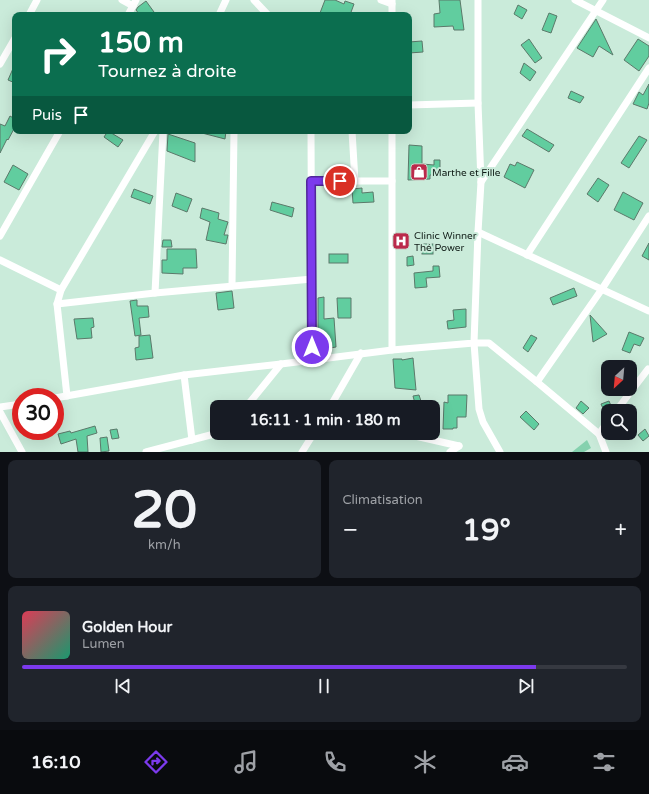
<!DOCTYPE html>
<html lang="fr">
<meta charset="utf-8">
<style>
:root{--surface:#171b24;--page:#20242c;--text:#f1f3f6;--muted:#9ea1a6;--line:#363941;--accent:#7c3aed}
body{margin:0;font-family:"Varela Round",sans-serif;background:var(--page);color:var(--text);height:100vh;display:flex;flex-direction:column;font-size:15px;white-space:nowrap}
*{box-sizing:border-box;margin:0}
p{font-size:13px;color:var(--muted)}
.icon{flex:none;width:22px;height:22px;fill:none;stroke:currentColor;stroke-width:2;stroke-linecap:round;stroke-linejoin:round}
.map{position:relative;height:452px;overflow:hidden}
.details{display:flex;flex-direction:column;gap:8px;padding:8px;background:#0d0f14;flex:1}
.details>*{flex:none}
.top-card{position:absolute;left:12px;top:12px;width:400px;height:122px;border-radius:8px;box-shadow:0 4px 16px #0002;background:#0b6e4f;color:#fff;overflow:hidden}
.needle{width:26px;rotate:206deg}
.buttons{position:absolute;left:601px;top:360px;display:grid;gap:8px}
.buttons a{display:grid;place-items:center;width:36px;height:36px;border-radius:8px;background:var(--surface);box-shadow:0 4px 16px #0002;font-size:20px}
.speed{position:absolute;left:12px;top:388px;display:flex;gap:8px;font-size:20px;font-weight:700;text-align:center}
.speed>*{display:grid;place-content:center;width:52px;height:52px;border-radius:50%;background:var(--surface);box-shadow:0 4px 16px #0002;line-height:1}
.speed .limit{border:6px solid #d22;background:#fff;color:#111}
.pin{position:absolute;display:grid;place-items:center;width:34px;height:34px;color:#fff;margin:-17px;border:2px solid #fff;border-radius:50%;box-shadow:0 1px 4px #0007}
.me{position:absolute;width:44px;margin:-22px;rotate:0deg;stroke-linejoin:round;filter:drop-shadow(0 0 3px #0008)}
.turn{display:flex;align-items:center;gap:14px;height:84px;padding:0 20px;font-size:18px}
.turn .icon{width:52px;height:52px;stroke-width:2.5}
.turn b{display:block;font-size:28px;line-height:34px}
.then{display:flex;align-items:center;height:38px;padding:0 20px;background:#0003;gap:8px;font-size:15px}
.big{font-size:30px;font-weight:800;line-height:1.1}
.details .tile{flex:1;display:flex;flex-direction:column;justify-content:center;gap:6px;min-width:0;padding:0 14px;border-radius:8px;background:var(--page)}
.details .dial{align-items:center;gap:0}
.dial b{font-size:52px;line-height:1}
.song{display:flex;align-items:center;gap:12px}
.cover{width:48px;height:48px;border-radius:6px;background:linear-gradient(135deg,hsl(350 70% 55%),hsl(160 70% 35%))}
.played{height:4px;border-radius:2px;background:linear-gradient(90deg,var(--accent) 85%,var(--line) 85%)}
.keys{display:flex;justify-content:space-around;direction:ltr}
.heat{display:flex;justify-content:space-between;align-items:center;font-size:22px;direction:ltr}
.details .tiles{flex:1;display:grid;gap:8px;grid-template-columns:1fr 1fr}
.tile:last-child{grid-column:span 2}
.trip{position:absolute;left:210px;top:400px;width:230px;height:40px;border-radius:8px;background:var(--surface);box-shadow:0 4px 16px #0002;font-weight:800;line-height:40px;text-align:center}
.tabs{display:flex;height:64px;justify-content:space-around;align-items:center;background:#090b0e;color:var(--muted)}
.tabs .icon{width:28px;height:28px}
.tabs .current{color:var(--accent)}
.tabs b{font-size:18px;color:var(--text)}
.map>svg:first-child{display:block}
.green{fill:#85d1ae}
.building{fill:#61cd9f;stroke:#5b796a}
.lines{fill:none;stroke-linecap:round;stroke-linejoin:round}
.street{stroke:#fff;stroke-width:7}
.route-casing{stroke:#51269a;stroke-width:10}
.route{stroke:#7c3aed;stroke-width:7}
.labels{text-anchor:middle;stroke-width:4;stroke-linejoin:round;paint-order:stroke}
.poi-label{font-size:10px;fill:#0f1b16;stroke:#caebda;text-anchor:start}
</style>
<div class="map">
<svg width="649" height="452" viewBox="0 0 649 452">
<rect width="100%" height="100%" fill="#caebda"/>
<polygon class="green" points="587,440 591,448 584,452 572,452"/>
<g class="building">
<polygon points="325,0 335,0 344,4 345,1 354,4 350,15 325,15 320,13"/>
<polygon points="439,0 460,0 464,30 454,30 453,26 434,27 434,14 440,13"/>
<polygon points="146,1 154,12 151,15 140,15 136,10 138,7"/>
<polygon points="518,5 527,10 522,19 514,14"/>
<polygon points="549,13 557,16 551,33 542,30"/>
<polygon points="596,19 613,55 599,46 593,57 577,48"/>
<polygon points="529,39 542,58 535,63 521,45"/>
<polygon points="638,39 649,46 649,56 639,71 624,60"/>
<polygon points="422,41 423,52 409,53 409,42"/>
<polygon points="524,63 536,72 530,81 520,73"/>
<polygon points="15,64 15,83 8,80"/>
<polygon points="649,84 649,103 647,109 633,104 639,92 643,95"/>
<polygon points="571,91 584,97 580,103 568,98"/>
<polygon points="10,116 15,119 15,127 8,140 7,139 0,153 0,124 5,126"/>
<polygon points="527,129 554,145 549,152 522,136"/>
<polygon points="108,131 123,140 118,147 104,137"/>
<polygon points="202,131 226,131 225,139 202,133"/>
<polygon points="168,134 195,143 195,162 167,151"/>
<polygon points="639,136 647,140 629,168 621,163"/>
<polygon points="409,145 422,146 422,164 434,165 434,160 440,160 440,175 430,175 430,179 408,180"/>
<polygon points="517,162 534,170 525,188 504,177 510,164 515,166"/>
<polygon points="13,165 28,174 19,190 4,182"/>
<polygon points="598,178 609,185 598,202 587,194"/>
<polygon points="362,188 362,193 373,192 374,202 353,203 352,189"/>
<polygon points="134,189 153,196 150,204 131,197"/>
<polygon points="623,192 643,203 634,220 614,210"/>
<polygon points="176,193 192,199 187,212 172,206"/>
<polygon points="272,202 294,208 292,217 270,210"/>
<polygon points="202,208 219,213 218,219 228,222 224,235 228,235 226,244 206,240 210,222 200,218"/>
<polygon points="163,240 171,240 172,247 162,247"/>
<polygon points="649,243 649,260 642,256"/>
<rect x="422" y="244" width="11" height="10"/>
<polygon points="167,249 196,249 197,268 183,268 183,274 162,273 162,260 167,260"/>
<rect x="329" y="254" width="19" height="9"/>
<polygon points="413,256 414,265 407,266 407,257"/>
<polygon points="433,266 439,266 440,277 426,278 427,287 415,288 414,273 433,271"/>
<polygon points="574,288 577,296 553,305 550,298"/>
<polygon points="232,291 234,308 218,310 216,293"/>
<polygon points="324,297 324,319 334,318 336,347 318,350 318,298"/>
<polygon points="337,298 351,298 351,318 338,318"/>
<polygon points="137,300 137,306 148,306 149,317 139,318 141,335 135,336 130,301"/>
<polygon points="466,309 466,327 448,329 447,321 454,320 453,310"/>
<polygon points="590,315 607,334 593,342"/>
<polygon points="93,318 94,327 91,328 92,338 77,339 74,319"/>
<polygon points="629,332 644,338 640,346 634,344 630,353 622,350"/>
<polygon points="150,335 153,358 136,360 135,348 139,347 139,336"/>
<polygon points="531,335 537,338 528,352 523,348"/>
<polygon points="413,358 416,390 395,388 393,359 402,359 402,360"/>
<polygon points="419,395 423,407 416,407 413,396"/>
<polygon points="448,395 467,395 466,417 457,417 457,428 453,428 453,429 443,429 444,402 448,403"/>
<polygon points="581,401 589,408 583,414 576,408"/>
<polygon points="609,401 612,408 611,411 605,413 601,404"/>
<polygon points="526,411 539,424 534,430 520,417"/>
<polygon points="95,426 97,433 87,436 88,452 78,452 76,439 61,444 58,434 70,431 71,433"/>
<polygon points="117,429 119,438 112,439 110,430"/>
<polygon points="645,429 649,436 643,441 638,435"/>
<polygon points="107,437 109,451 101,452 100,438"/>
</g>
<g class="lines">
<g class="street">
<polyline points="122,0 133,6"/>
<polyline points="254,0 268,15"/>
<polyline points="381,0 392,4"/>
<polyline points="575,0 649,38"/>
<polyline points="29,15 37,0"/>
<polyline points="128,15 136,0"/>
<polyline points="219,15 226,0"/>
<polyline points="392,15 392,0"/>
<polyline points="0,64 15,38"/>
<polyline points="409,105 478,103"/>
<polyline points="311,131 312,360"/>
<polyline points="352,131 355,181"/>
<polyline points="311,181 392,181"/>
<polyline points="481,182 603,0"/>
<polyline points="478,232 649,311"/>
<polyline points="0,236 60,131"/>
<polyline points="527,255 649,68"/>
<polyline points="0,260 61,290"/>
<polyline points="232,286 234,131"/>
<polyline points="155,293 163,131"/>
<polyline points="57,304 155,293 312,279"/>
<polyline points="392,350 392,131"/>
<polyline points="184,375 192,440"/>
<polyline points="537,382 602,289 649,216"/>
<polyline points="67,396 57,304 61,290 155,131"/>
<polyline points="55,398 184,375 281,364 392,350 474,343 478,232 481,182 478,103 478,0"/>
<polyline points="0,407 21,404"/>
<polyline points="246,407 281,364"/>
<polyline points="330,407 361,353"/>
<polyline points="616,411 648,369"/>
<polyline points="0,412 22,452"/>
<polyline points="402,433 459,446"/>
<polyline points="599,434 608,421"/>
<polyline points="146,452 218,433"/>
<polyline points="302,452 314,433"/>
<polyline points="450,452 459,446"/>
<polyline points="500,452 483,422 479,409 474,343 489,343 537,382 599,434 606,452"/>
</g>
</g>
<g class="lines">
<defs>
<polyline id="route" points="312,347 311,181 340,181"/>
</defs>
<use href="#route" class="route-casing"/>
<use href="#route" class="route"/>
</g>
<defs>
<symbol id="shop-square" viewBox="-11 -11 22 22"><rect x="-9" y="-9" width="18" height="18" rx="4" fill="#bb2a4b" stroke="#caebda"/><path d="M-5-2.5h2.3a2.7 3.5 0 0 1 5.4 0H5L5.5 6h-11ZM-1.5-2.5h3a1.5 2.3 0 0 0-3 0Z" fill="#fff"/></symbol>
<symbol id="hospital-square" viewBox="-11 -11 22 22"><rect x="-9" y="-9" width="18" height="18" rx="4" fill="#bb2a4b" stroke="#caebda"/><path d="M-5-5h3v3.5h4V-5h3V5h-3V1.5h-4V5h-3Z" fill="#fff"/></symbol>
</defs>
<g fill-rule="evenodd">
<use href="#shop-square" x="409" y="162" width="20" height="20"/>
<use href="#hospital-square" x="391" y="231" width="20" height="20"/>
</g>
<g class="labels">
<g class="poi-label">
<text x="432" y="176">Marthe et Fille</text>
<text x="414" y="239">Clinic Winner<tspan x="414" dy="12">Thé Power</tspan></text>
</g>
</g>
</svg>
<div class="buttons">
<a><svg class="needle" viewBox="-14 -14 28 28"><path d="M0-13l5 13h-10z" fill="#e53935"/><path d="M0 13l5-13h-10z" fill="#9ea1a6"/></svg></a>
<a><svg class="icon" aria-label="search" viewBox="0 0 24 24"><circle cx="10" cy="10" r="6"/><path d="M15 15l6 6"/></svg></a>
</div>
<div class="speed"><div class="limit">30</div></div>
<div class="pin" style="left:340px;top:181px;background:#d93025"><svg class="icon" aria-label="arrive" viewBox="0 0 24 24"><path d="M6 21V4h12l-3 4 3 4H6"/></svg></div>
<svg class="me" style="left:312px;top:347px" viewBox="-20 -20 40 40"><circle r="17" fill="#7c3aed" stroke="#fff" stroke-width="3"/><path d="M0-11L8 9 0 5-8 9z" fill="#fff"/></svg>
<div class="trip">16:11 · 1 min · 180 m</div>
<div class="top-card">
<div class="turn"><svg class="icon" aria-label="right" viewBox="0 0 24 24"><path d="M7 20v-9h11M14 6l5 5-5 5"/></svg><div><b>150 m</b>Tournez à droite</div></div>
<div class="then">Puis<svg class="icon" aria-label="arrive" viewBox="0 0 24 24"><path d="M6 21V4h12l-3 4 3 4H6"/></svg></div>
</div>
</div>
<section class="details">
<div class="tiles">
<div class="tile dial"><b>20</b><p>km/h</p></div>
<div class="tile"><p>Climatisation</p>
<div class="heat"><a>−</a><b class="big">19°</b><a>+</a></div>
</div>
<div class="tile">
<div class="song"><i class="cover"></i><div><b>Golden Hour</b><p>Lumen</p></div></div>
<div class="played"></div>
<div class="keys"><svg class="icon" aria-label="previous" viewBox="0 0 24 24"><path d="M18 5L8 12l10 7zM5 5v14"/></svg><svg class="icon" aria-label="pause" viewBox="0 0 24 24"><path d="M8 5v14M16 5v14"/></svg><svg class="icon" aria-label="next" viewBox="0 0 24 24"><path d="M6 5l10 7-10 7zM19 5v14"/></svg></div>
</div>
</div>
</section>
<nav class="tabs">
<b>16:10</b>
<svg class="icon current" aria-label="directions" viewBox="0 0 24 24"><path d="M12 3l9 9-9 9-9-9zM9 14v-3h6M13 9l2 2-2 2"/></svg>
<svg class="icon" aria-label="music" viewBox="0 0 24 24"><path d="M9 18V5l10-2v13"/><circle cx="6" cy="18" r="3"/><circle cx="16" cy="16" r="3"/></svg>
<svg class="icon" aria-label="phone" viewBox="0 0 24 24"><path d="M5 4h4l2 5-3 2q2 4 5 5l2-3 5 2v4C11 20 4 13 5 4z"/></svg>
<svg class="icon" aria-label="climate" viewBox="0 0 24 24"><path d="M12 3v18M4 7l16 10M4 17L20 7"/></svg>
<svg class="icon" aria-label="car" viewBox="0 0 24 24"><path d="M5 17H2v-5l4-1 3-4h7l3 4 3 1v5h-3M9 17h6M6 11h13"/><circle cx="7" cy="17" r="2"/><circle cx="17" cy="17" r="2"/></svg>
<svg class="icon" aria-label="filters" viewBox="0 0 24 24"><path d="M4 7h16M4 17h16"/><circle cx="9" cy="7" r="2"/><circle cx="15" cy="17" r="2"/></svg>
</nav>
